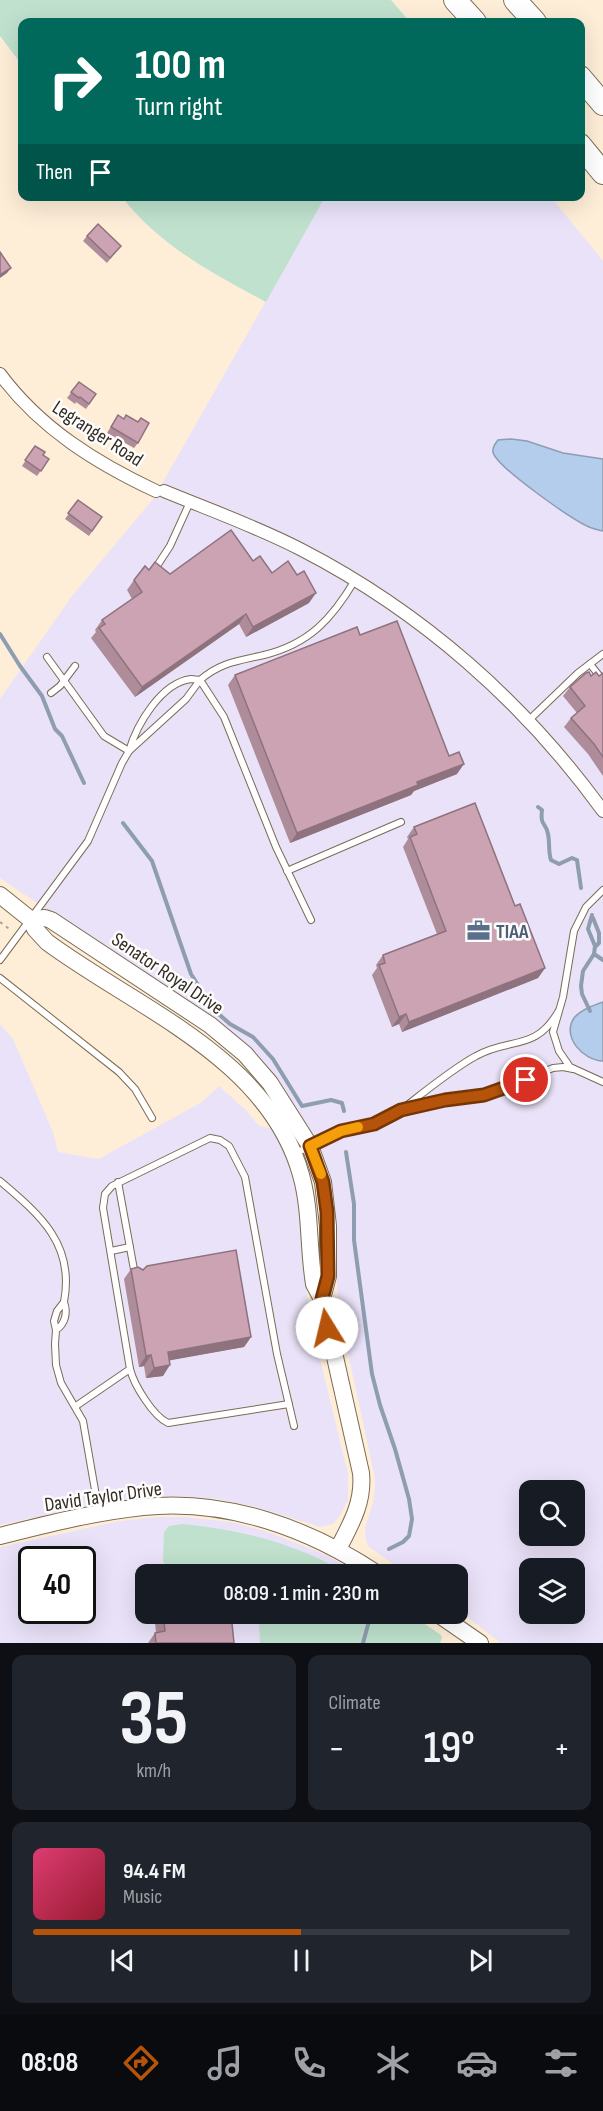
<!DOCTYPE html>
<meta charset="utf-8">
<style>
:root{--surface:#171b24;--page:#20242c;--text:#f1f3f6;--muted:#9ea1a6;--line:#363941;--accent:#b45309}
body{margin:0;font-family:"Sofia Sans Condensed",sans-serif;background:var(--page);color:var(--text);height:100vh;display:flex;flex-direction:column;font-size:22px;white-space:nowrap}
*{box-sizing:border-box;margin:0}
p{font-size:20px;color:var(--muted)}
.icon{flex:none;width:33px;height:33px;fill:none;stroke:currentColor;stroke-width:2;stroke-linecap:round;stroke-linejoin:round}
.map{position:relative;height:1643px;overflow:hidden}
.panel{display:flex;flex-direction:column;gap:12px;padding:12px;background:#0d0f14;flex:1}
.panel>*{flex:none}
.top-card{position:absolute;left:18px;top:18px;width:567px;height:183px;border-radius:12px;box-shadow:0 6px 24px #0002;background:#00695c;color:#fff;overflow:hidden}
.buttons{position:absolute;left:519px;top:1480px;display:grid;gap:12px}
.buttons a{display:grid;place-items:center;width:66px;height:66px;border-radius:12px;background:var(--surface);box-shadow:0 6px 24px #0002;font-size:30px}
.speed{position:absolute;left:18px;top:1546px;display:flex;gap:12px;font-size:30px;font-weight:700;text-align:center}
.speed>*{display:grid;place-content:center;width:78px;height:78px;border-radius:50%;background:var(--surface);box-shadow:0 6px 24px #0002;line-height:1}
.speed .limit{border:3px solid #111;border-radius:9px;background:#fff;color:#111}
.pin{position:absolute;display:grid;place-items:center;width:51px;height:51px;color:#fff;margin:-26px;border:3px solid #fff;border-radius:50%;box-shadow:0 2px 6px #0007}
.me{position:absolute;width:66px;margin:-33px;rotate:351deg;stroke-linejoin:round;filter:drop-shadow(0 0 4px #0008)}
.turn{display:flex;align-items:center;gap:21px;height:126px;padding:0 18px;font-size:27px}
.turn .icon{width:78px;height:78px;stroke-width:2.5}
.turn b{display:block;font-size:42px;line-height:51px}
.then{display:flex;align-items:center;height:57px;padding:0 18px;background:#0003;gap:12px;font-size:22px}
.big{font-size:45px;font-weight:600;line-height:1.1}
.panel .widget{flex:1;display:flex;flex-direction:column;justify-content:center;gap:9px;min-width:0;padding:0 21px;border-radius:12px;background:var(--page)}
.panel .dial{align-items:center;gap:0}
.dial b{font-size:78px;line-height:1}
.song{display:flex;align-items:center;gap:18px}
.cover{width:72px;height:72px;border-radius:9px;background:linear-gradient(135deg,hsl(340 70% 55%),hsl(350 70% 35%))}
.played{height:6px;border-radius:3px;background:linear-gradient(90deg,var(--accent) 50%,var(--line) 50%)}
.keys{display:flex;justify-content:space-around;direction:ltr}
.heat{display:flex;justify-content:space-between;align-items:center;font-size:33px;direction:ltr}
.panel .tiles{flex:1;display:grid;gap:12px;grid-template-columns:1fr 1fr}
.widget:last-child{grid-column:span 2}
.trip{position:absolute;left:135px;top:1564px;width:333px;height:60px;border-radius:12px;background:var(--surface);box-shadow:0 6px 24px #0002;font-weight:600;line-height:60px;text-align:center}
.menu{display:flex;height:96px;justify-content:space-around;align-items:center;background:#090b0e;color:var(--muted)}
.menu .icon{width:42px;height:42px}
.menu .active{color:var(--accent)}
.menu b{font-size:27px;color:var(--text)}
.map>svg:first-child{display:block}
.commercial{fill:#e9e2f8;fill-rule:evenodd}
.green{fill:#bfe1ce}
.water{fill:#b4cdec;stroke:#8e9daf;stroke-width:1.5}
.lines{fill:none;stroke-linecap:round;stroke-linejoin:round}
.stream{stroke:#8e9daf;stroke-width:4}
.lane-casing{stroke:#7c6b53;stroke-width:8}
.street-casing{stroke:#7c6b53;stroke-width:14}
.secondary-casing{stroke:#7c6b53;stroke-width:18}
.highway-casing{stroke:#7c6b53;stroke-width:24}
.path{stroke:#aa9e8d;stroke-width:2;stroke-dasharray:3 4.5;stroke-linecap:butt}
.lane{stroke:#fff;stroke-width:6}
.street{stroke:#fff;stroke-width:12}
.secondary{stroke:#fff;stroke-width:16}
.highway{stroke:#fff;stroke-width:22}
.wall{fill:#af8c99}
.shaded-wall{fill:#8e727d}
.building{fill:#cba3b2;stroke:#8e727d;stroke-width:1.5}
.route-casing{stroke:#753606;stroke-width:15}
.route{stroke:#b45309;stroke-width:10}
.slow{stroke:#f59e0b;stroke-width:10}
.labels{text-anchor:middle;stroke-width:5;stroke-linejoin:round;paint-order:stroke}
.street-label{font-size:20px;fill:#342c22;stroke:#fdfdfd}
.service-label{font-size:20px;font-weight:bold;fill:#4e5e75;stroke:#fdfdfd;text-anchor:start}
</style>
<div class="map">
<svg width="603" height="1643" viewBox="0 0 603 1643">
<rect width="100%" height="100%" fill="#feeed8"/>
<g class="commercial">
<path d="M325,197h226l52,64v1382h-102l-43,-33v-35h-49l-41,-29 -2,-6 -1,-12 9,-29 1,-21 -37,-171 -4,-100 -63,-132 -140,-108 -131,-89v-179l72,-103 82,-98zM530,1491h44v45h-44zM530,1569h44v45h-44z"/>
<polygon points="0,1024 13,1039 53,1132 58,1152 99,1159 202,1102 219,1086 247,1111 258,1125 272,1129 293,1168 304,1214 306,1286 309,1314 348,1474 348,1499 341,1514 333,1524 320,1527 257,1507 216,1499 175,1496 114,1500 0,1525"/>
<path d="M184,1517l47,5 37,10 58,23 36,20h-216v39h270l-19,29h-397v-96l120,-26 37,-4zM32,1560h50v51h-50z"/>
</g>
<g class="green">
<polygon points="0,0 391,0 410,22 22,22 22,65 0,36"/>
<path d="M122,197h203l-59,105c-54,-29 -106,-56 -144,-105z"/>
<path d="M183,1524c60,6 115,20 167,51h-117c-27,-12 -38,3 -60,-1l-10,-12 1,-30 5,-6z"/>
<polygon points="261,1614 410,1614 441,1635 442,1638 440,1643 260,1643 259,1623"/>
</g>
<g class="water">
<path d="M511,439l16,2 36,12 40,6v72c-4,-1 -9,-2 -14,-4 -16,-7 -93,-60 -96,-75 -1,-5 2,-8 5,-12z"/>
<path d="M603,1002v59c-19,0 -42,-24 -29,-43 6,-8 20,-13 29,-16z"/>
</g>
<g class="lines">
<g class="stream">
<polyline points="0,634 20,666 42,696 55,729 62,736 84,783"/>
<path d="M538,807l4,3c-2,17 4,12 6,24 2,9 0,17 3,26l8,4 13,-6 5,2 4,28"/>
<polyline points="123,823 152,861 191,974 213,1009 230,1024 253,1037 273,1059 302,1106 331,1100 342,1103 344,1111"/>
<polyline points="593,918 599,933 599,943 595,947"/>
<polyline points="594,954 603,960"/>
<polyline points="590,1011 582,994 581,986 583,971 594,954 595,946 588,929 592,915"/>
<polyline points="346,1152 354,1204 354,1240 372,1374 380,1405 395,1449 409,1499 412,1519 409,1536 403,1542 389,1549"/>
<polyline points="363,1643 371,1614"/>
</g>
<defs>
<g id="lane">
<polyline points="155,569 170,546 190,502"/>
<polyline points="590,664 601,678"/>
<path d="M191,679l9,1 -14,19 -57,52c8,-27 32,-68 62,-72z"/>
<polyline points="51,693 60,686 75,666"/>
<polyline points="528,721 578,673 603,654"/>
<polyline points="287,871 401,822"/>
<polyline points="603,890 586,907 574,931 563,997 553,1032 559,1051 570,1067 603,1082"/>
<path d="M311,920l-35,-73 -52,-130 -24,-37c21,-18 38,-19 64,-25 45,-11 68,-36 91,-75"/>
<polyline points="0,960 88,841 122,763 129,751 104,736 47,657"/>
<polyline points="0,978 119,1072 135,1089 152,1118"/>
<path d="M558,1012c-23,40 -49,25 -82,44 -24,13 -53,37 -75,54l44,-10 45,-7 63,-25 10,-1 10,2"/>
<polyline points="294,1154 341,1131 373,1124 401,1110"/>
<path d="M0,1181c40,34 75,63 64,121"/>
<polyline points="118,1182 135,1275"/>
<polyline points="111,1251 130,1247"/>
<path d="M56,1330c9,-6 12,-17 8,-28l-7,9 -3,10 2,9 -1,14 1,21 5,18 22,38 16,92"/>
<path d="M130,1369c4,16 23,47 38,54l121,-19"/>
<polyline points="76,1406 130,1369 103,1208 105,1194 112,1186 210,1138 220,1140 229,1146 245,1177 277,1354 294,1426"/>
</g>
<g id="street">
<path d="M0,374c40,54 96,89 156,117"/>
<path d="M164,491c46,19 94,36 138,59 120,62 222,152 301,261"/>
</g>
<g id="secondary">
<path d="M0,895l30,24 5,10 12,13c89,66 222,116 254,233 10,35 7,73 13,109l8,15 39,174c3,29 -10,51 -23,76"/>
<polyline points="30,919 45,918 51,920 210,1025 245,1054 270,1083 310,1146 323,1182 328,1226 328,1276 322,1299"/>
<path d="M0,1536c47,-12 95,-24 143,-29 84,-9 168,22 236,68"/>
<polyline points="438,1614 480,1643"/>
</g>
<g id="highway">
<polyline points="455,0 475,22"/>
<polyline points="515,0 535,22"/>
<polyline points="580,77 603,104"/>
<polyline points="580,145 603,173"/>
</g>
</defs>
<use href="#lane" class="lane-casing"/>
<use href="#street" class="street-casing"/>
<use href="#secondary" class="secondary-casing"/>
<use href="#highway" class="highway-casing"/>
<polyline class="path" points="0,922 12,931"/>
<use href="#lane" class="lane"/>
<use href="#street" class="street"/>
<use href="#secondary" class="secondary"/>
<use href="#highway" class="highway"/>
</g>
<g class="wall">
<polygon points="87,236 121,246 107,263 83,241"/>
<polygon points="79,382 96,394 86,409 76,402 75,404 67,398"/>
<polygon points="118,415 124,419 138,422 138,443 134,448 107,433"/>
<polygon points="35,446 43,455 49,459 37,476 22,466"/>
<polygon points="78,500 102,517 89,536 65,519"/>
<polygon points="253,561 272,573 309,603 246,637 239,624 135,697 91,638 96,632 95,630 102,620 132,599 127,590 134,580 149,570 170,574"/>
<polygon points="360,635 457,774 414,791 411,795 290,843 228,685 235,675"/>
<polygon points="603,673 603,776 588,754 564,727 571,718 577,713 563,696 570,687 591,676 599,676"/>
<polygon points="414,827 515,906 545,968 538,978 402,1032 399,1024 392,1027 372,975 377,968 376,965 383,955 437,934 403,847 408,839 407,837"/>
<polygon points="131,1269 251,1337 244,1347 169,1360 163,1376 146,1378 144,1366 139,1367 124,1279"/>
<polygon points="160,1614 231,1614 234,1643 148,1643 155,1633 156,1632 155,1623 160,1616"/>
</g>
<g class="shaded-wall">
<polygon points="11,268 7,273 0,278 0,275"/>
<polygon points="316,593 309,603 246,637 253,627"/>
<polygon points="246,614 239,624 135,697 142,687"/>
<polygon points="464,764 457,774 414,791 411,795 290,843 297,833 417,782"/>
<polygon points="545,968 538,978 402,1032 409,1022"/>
<polygon points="406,1014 399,1024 392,1027 399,1017"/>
<polygon points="251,1337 244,1347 161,1362 168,1352"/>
<polygon points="151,1355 144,1366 139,1367 146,1356"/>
<polygon points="170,1365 163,1376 146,1378 154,1368"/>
</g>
<g class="building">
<polygon points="98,224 121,246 110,258 87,236"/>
<polygon points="0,252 11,268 0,275"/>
<polygon points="79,382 96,394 89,404 80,397 79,398 71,392"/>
<polygon points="118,415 124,419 126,415 138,422 141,418 149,423 138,443 111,427"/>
<polygon points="35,446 45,452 43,455 49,459 41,471 25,460"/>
<polygon points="78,500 102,517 92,531 68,513"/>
<polygon points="231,530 253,561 260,556 272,573 288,561 297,575 304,571 316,593 253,627 246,614 142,687 99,628 105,624 102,620 142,592 134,580 145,566 149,570 155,562 170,574"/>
<polygon points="397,621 449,756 459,752 464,764 417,782 418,785 297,833 235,675 357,627 360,635"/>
<polygon points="589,672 591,676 596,672 599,676 603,673 603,757 594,744 571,718 585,706 570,687 586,673"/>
<polygon points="475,803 515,906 520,904 545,968 409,1022 406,1014 399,1017 379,965 385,963 383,955 446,931 410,837 417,834 414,827"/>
<polygon points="236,1250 251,1337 168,1352 170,1365 154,1368 151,1355 146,1356 131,1269 138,1267 143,1270 147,1266"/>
<polygon points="163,1614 231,1614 234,1643 156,1643 155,1633 165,1631"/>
</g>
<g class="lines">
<defs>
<polyline id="route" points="327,1328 322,1299 328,1276 327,1212 323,1182 310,1146 341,1131 374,1124 401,1110 445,1100 484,1095 526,1080"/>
</defs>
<use href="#route" class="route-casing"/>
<use href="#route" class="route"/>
<polyline class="slow" points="321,1174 310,1146 341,1131 358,1127"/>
</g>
<defs>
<symbol id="office-bare" viewBox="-9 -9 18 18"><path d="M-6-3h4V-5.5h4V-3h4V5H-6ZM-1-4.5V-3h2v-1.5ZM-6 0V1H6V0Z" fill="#5c6f8a" stroke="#fdfdfd" stroke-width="2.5" paint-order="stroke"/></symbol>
</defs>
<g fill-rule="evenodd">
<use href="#office-bare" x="462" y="914" width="33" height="33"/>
</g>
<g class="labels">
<g class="street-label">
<text transform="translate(98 433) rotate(33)" y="7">Legranger Road</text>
<text transform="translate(168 973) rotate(34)" y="7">Senator Royal Drive</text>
<text transform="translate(103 1496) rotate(-8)" y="7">David Taylor Drive</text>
</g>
<g class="service-label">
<text x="496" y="938">TIAA</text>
</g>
</g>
</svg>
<div class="buttons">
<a><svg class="icon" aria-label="search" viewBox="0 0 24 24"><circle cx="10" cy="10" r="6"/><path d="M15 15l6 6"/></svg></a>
<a><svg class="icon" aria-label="layers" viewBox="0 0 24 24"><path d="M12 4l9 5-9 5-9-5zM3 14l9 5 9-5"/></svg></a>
</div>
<div class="speed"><div class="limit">40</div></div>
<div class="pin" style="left:526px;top:1080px;background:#d93025"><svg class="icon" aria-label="arrive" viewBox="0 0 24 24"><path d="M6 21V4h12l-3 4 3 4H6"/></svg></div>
<svg class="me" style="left:327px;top:1328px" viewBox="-20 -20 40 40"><circle r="19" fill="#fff"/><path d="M0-13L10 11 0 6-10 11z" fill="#b45309"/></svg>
<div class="trip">08:09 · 1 min · 230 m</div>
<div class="top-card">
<div class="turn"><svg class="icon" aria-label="right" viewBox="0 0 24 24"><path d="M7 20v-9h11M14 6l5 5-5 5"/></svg><div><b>100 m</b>Turn right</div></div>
<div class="then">Then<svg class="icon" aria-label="arrive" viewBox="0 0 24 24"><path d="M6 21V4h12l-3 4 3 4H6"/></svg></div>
</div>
</div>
<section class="panel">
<div class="tiles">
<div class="widget dial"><b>35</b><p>km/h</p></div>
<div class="widget"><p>Climate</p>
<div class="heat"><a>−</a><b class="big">19°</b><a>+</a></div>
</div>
<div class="widget">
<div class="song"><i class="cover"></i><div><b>94.4 FM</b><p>Music</p></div></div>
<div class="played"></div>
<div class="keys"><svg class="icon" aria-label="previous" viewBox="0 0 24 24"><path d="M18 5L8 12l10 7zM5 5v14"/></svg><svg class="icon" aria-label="pause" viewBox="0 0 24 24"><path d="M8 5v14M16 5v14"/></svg><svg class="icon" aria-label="next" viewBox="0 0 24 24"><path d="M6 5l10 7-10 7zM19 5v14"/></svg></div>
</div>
</div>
</section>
<nav class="menu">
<b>08:08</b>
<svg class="icon active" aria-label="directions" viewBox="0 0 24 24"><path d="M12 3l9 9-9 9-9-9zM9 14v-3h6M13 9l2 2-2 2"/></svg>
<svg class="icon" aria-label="music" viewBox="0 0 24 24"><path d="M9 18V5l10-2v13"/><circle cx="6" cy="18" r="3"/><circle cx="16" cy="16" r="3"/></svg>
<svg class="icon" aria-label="phone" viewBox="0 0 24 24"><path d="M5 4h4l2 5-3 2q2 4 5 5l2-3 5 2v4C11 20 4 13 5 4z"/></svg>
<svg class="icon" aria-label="climate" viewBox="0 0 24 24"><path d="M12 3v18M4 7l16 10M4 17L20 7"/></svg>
<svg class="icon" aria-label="car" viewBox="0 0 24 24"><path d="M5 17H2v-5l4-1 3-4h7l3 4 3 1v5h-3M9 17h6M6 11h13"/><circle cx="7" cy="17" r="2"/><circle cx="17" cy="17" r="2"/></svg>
<svg class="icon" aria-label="filters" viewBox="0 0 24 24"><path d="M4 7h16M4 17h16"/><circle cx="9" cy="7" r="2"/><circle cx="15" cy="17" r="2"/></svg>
</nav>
